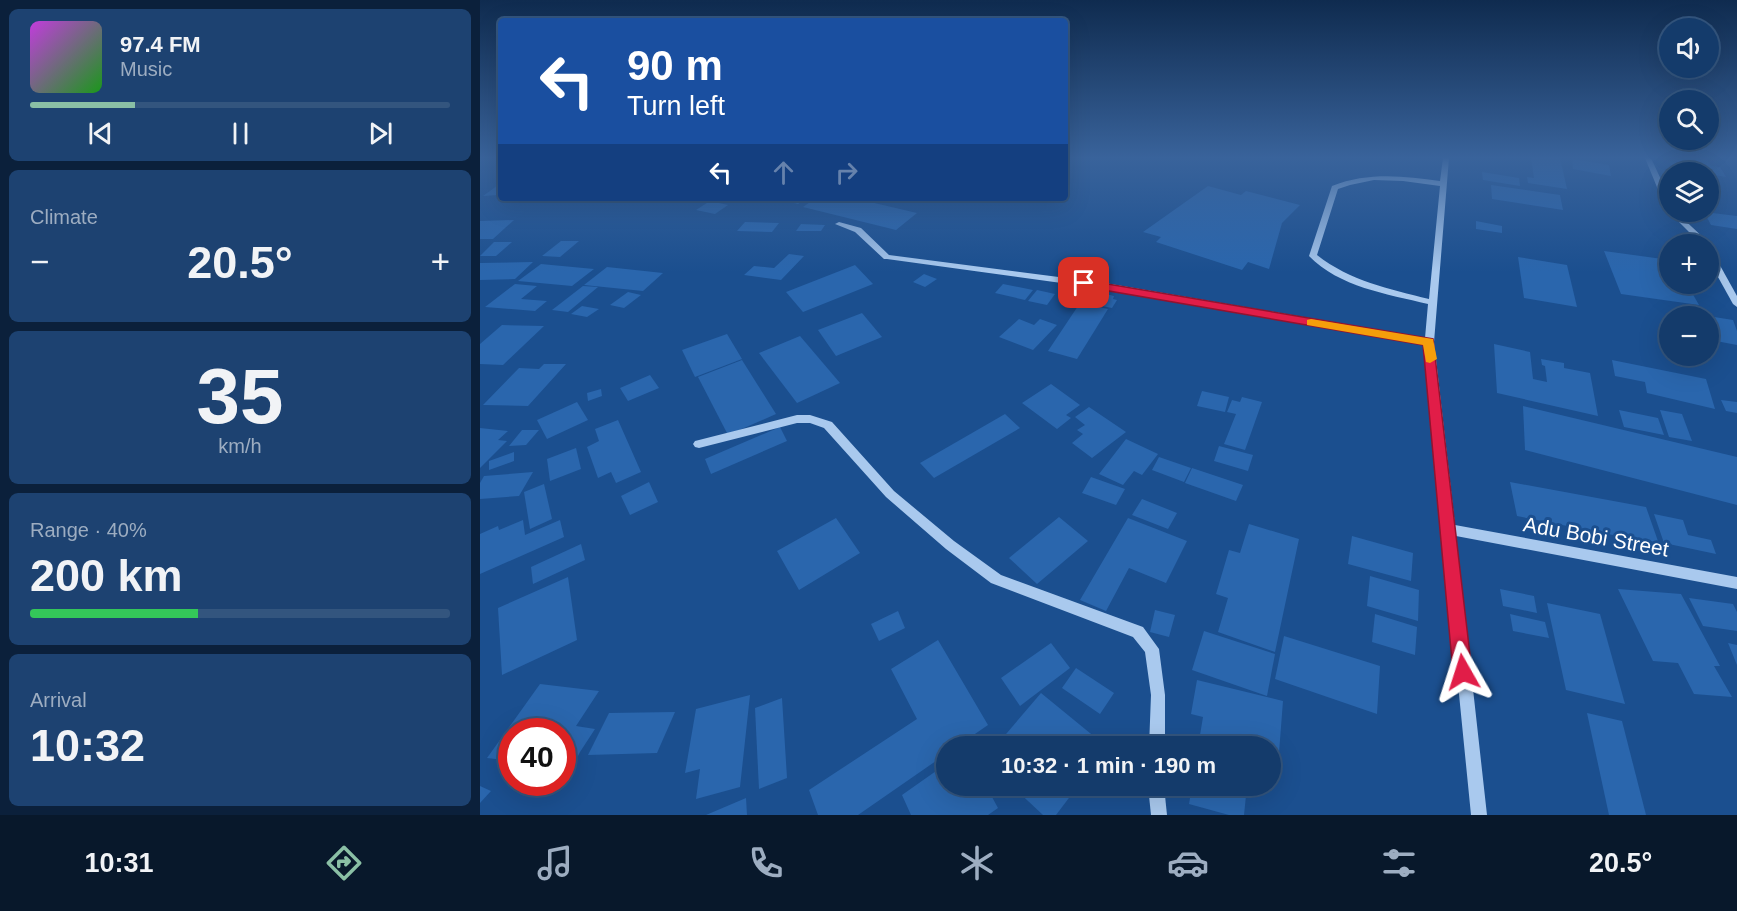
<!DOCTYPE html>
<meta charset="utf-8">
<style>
:root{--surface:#143b6b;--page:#1d4271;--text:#f1f3f6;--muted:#9dadc1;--line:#33557e;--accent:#8abfa5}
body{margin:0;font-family:Arial,sans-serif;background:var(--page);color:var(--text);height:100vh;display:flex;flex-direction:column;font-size:22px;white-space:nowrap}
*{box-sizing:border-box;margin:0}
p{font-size:20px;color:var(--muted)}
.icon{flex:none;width:33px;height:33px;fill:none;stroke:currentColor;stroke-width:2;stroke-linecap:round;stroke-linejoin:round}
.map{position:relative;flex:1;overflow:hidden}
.side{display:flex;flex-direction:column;gap:9px;padding:9px;background:#0b203b;width:480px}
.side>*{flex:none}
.top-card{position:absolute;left:18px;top:18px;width:570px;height:183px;border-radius:6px;box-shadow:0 6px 24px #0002,0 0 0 2px var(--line);background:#1a4fa0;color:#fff;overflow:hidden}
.tools{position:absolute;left:1179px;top:18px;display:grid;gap:12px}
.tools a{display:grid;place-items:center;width:60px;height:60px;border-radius:50%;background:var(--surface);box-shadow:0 6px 24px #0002,0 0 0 2px var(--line);font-size:30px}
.speed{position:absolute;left:18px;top:718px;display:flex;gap:12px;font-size:30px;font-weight:700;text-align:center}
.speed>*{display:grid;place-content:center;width:78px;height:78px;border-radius:50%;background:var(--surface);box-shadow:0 6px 24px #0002,0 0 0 2px var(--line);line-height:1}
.speed .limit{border:9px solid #d22;background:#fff;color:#111}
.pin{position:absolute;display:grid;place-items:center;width:51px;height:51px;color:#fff;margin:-26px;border-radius:12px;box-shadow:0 3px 9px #0006}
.me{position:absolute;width:66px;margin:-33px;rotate:354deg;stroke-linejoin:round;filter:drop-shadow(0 0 4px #0008)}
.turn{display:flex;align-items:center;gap:21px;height:126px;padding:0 30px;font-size:27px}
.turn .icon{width:78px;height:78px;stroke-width:2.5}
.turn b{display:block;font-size:42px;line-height:51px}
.lanes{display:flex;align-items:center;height:57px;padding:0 30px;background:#0003;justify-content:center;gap:30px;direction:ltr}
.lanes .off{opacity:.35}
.big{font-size:45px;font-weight:700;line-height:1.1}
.side .widget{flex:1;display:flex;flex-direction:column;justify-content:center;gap:9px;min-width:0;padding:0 21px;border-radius:9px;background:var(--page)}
.side .dial{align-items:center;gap:0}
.dial b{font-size:78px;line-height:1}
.song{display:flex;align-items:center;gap:18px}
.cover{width:72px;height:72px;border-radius:9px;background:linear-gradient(135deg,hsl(290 70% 55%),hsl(120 70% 35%))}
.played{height:6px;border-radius:3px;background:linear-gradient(90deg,var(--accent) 25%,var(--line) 25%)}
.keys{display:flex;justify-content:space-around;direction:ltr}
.heat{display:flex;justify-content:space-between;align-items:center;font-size:33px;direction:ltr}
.charge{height:9px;border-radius:4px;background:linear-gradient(90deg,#34c759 40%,var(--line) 0)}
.trip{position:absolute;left:456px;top:736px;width:345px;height:60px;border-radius:30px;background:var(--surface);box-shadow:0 6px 24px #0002,0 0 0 2px var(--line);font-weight:700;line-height:60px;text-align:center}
.menu{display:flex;height:96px;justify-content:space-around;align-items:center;background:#08182b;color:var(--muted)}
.menu .icon{width:42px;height:42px}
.menu .on{color:var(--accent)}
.menu b{font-size:27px;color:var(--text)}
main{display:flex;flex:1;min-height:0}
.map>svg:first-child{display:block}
.building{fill:#2a66ad}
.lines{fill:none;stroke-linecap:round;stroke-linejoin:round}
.minor{fill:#a9c9ee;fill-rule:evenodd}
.route{fill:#e11d48;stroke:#92132f;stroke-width:1.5}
.slow{fill:#f59e0b}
.labels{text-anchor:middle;stroke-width:6;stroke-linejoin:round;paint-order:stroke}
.near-street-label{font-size:21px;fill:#fff;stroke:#1b4f8f}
</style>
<main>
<section class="side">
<div class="widget">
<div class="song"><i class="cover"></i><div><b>97.4 FM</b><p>Music</p></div></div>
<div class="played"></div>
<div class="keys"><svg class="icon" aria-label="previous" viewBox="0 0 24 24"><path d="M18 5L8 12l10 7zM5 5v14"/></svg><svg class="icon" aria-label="pause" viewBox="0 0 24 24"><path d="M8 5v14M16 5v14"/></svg><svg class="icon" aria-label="next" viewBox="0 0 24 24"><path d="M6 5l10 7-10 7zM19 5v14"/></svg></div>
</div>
<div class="widget"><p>Climate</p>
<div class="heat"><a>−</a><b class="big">20.5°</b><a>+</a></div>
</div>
<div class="widget dial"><b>35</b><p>km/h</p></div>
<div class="widget"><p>Range · 40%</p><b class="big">200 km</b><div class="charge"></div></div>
<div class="widget"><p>Arrival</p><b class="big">10:32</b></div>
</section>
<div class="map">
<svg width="1257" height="815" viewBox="0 0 1257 815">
<rect width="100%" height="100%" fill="#1b4f8f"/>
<g class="building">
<polygon points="1051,158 1080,158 1087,189 1048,183 1047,177 1054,178"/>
<polygon points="1195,158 1226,158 1231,166 1240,167 1246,177 1193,168 1189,161 1198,163"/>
<polygon points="1092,159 1129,165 1131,176 1093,169"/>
<polygon points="1002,172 1039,178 1040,186 1003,180"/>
<polygon points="21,183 21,192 17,195 3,196"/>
<polygon points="1011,185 1080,195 1083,210 1012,199"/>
<polygon points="728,186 761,195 766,191 820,205 802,223 789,269 768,262 762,270 676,242 681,237 663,232"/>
<polygon points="294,198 327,198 318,204"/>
<polygon points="336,198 373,198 437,213 416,230 323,207"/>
<polygon points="230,201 248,205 235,214 216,210"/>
<polygon points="1224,212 1257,216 1257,229 1231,225"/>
<polygon points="34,220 13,239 0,239 0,221"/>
<polygon points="996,221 1022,226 1022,233 996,229"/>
<polygon points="265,222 299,223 292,232 257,231"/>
<polygon points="321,224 345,225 341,231 316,231"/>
<polygon points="81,241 99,241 80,257 62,256"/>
<polygon points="14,242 32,242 16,256 0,256"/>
<polygon points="1124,251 1190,260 1190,284 1207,284 1219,305 1141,294"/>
<polygon points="309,254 324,256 301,280 264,275 274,266 294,268"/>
<polygon points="1038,257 1087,265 1097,307 1044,298"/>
<polygon points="53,262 35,279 0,280 0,263"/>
<polygon points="61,264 114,269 92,286 38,281"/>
<polygon points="375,265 393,284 323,312 306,292"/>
<polygon points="127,267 183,273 163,291 104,285"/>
<polygon points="444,274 457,279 445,287 433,282"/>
<polygon points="35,284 57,286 41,299 67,301 55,311 5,307"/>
<polygon points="523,284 553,290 545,300 515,293"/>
<polygon points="103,286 118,287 88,312 72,310"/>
<polygon points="557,290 575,294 567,305 548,301"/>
<polygon points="148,292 161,295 144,308 130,305"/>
<polygon points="607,293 620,296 622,293 634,296 633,299 637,300 632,308 601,302"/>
<polygon points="600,303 628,309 597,359 568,351"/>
<polygon points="102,306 119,309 107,317 91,314"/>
<polygon points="382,313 402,337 356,356 338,330"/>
<polygon points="1228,316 1253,320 1257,331 1257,345 1236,341"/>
<polygon points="539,319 554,325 560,319 577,325 553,350 519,337"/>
<polygon points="22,325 64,326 23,365 0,364 0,344"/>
<polygon points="247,334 262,359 215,377 202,350"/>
<polygon points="320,336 360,383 317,403 279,353"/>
<polygon points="1014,344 1050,352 1053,379 1067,382 1065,366 1062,365 1061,359 1084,363 1084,368 1110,373 1118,416 1017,393"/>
<polygon points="262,360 296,414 248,435 218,377"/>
<polygon points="1132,360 1226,379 1235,409 1167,393 1165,382 1135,376"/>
<polygon points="64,364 86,364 48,406 3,405 39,368 59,369"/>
<polygon points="170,375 179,388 148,401 140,388"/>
<polygon points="571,384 600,405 586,415 591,418 577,429 542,403"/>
<polygon points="121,389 122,396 108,401 107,393"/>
<polygon points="722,391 749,397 745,412 717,406"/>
<polygon points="762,397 782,402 765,450 744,444 756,414 747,412 752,400 760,402"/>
<polygon points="1241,400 1257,402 1257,413 1246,411"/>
<polygon points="97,402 108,420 67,439 57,420"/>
<polygon points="1043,406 1257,457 1257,505 1045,450"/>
<polygon points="609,407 646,432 612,458 592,443 603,434 597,430 605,425 595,417"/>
<polygon points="1139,410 1178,418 1184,435 1144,427"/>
<polygon points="1180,410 1202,414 1212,441 1189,437"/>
<polygon points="525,414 540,428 454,478 440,463"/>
<polygon points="138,420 161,472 136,483 131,472 118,478 107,447 119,441 115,429"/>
<polygon points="300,427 307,441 231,474 225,459"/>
<polygon points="0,428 28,431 18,440 27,441 0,468"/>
<polygon points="42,430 59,430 46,445 29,446"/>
<polygon points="646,439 678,454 662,475 654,471 643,485 619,474"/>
<polygon points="739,446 773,455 768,471 734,461"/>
<polygon points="96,448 101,469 70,481 67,459"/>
<polygon points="34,452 34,461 9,470 9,461"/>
<polygon points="679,457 711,468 704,482 672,470"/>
<polygon points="712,468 763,485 756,501 705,483"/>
<polygon points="53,472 39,496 0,499 0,483 4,476"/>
<polygon points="611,477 645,489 636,505 602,493"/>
<polygon points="169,482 178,502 150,515 141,496"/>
<polygon points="1030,482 1166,507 1179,544 1037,516"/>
<polygon points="64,484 72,519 50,529 44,492"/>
<polygon points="662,499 697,513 688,529 652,515"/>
<polygon points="1174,514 1203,520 1208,535 1231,540 1236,554 1184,543"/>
<polygon points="579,517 608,541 557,584 529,558"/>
<polygon points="356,518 380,553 319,590 297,551"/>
<polygon points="648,518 707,541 686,583 649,568 626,611 600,600"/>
<polygon points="43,520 45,535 80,520 84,537 0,574 0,534 18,526 19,530"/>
<polygon points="769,524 819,539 795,652 738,632 748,598 736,594 749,550 760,553"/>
<polygon points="872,536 933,553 931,581 868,564"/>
<polygon points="101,544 105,560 53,584 51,567"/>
<polygon points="890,576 939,590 938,621 887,606"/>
<polygon points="88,577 97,640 22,675 18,608"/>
<polygon points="1020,589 1054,596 1057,613 1023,606"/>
<polygon points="1138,589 1201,594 1240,666 1234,666 1252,697 1214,694 1198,663 1173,661"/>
<polygon points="1209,598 1253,604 1257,612 1257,631 1223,626"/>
<polygon points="1067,603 1120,614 1145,704 1086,690"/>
<polygon points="675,610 695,615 689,637 670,632"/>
<polygon points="418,611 425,628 399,641 391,624"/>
<polygon points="895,614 937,627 935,655 892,642"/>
<polygon points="1030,614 1065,622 1069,638 1033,631"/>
<polygon points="724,631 795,654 787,696 712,670"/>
<polygon points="804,636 900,666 897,714 795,679"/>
<polygon points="458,640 508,725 476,747 466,747 466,754 378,815 338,815 329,790 437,719 411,669"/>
<polygon points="571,643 590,668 540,706 521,678"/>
<polygon points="1248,643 1257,645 1257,665"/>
<polygon points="596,668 634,693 620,714 582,688"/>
<polygon points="717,680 803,701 799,753 790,751 790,747 718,747 723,717 711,714"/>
<polygon points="60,684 119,691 96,726 115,729 100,752 98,756 82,754 82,732 32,732 32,761 7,758"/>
<polygon points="561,693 627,747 515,747"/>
<polygon points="270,695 260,787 216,799 220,769 205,773 216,709"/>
<polygon points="302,698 307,778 279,789 275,708"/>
<polygon points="195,712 177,753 108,755 129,713"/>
<polygon points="1107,713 1142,721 1166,815 1129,815"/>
<polygon points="466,764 466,786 506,786 518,808 508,815 431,815 422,795"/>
<polygon points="0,786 11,791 0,803"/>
<polygon points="532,786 598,786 576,815 563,815"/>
<polygon points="712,786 767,786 764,815 749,815 709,804"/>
<polygon points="266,798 267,815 226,815"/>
</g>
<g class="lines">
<g class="minor">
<path d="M963,158h6l-15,184 21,183 282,52v12l-281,-53 31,279h-16l-28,-282 -2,-4 1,-3 -18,-182 -319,-55 -218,-30h-3l-29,-27 -20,-8 4,-2 22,6 28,27 216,28 320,55 3,-34c-41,-10 -89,-17 -119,-48l23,-70c36,-14 71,-10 108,-5zM894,180l29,1 37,5 -11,113c-40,-10 -79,-18 -112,-44l21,-66 12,-4z"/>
<polygon points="1165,158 1171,158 1190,199 1190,212 1196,212 1228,242 1229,244 1228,245 1221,244 1186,209"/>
<polygon points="1228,249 1232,251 1257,296 1257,307 1253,304 1228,259"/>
<polygon points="317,415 330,415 352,422 414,491 474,541 521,575 663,627 679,649 685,695 685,747 669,747 671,695 665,652 653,637 511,583 466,549 406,497 344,428 330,423 317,423 219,448 215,447 213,444 215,441 219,440"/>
<polygon points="668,786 684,786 687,815 671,815"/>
</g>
</g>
<linearGradient id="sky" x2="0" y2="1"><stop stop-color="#0f2b4f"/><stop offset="0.58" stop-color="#39639b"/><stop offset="1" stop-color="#39639b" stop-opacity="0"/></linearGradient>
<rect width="1257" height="272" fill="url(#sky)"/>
<polygon class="route" points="604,280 953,339 992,672 990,679 983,681 976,679 973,672 943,345 600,286 600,281"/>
<polygon class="slow" points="831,319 953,339 957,359 950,363 946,362 943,345 827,325 827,320"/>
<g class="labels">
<g class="near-street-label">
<text transform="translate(1116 537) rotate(10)" y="7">Adu Bobi Street</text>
</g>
</g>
</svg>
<div class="tools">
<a><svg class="icon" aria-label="sound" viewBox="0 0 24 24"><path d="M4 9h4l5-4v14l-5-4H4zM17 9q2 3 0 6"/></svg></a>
<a><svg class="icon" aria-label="search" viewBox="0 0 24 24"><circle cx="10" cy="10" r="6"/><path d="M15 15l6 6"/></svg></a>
<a><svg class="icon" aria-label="layers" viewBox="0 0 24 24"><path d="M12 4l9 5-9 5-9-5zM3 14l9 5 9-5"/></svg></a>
<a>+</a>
<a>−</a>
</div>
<div class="speed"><div class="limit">40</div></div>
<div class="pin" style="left:604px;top:283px;background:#d93025"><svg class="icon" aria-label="arrive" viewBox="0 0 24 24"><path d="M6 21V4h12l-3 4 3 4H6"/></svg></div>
<svg class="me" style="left:983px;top:672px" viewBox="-20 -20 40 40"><path d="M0-17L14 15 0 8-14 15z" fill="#e11d48" stroke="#fff" stroke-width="4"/></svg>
<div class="trip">10:32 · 1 min · 190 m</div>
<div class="top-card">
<div class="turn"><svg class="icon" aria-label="left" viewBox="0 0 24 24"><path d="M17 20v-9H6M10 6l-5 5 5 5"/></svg><div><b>90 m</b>Turn left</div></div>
<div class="lanes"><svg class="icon" aria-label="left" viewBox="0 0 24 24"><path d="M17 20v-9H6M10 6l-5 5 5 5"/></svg><svg class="icon off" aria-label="ahead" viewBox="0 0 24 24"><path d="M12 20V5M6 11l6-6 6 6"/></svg><svg class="icon off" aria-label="right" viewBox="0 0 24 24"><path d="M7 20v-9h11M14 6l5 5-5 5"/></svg></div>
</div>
</div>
</main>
<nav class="menu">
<b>10:31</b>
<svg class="icon on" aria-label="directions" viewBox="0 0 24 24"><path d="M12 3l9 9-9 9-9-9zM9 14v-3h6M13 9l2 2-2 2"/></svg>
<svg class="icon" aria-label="music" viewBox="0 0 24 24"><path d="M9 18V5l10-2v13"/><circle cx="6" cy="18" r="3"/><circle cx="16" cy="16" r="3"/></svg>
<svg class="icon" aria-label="phone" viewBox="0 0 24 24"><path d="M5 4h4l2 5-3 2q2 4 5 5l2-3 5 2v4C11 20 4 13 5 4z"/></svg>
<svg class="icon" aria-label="climate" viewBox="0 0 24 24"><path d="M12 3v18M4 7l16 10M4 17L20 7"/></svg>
<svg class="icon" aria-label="car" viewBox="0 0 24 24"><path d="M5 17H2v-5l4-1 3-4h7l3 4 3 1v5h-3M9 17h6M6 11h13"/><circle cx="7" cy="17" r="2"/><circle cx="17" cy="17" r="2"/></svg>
<svg class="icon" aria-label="filters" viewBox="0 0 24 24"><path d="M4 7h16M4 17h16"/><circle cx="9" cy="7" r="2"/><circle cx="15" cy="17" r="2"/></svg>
<b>20.5°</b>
</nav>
